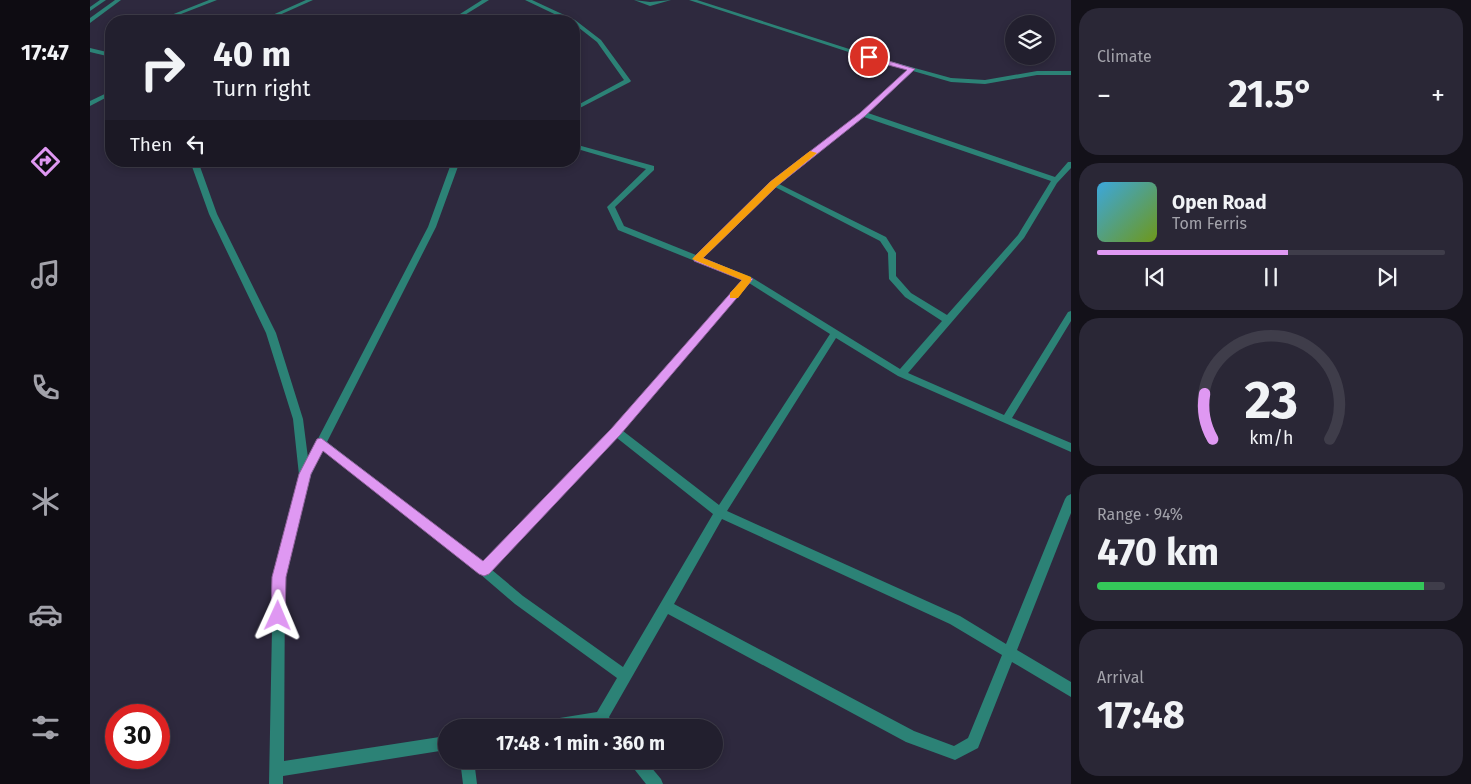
<!DOCTYPE html>
<meta charset="utf-8">
<style>
:root{--surface:#221f2e;--page:#2a2736;--text:#f1f3f6;--muted:#a2a2aa;--line:#3f3d4a;--accent:#df98f2}
body{margin:0;font-family:"Fira Sans",sans-serif;background:var(--page);color:var(--text);height:100vh;display:flex;flex-direction:column;font-size:19px;white-space:nowrap}
*{box-sizing:border-box;margin:0}
p{font-size:16px;color:var(--muted)}
.icon{flex:none;width:28px;height:28px;fill:none;stroke:currentColor;stroke-width:2;stroke-linecap:round;stroke-linejoin:round}
.map{position:relative;flex:1;overflow:hidden}
.side{display:flex;flex-direction:column;gap:8px;padding:8px;background:#131119;width:400px}
.side>*{flex:none}
.guide{position:absolute;left:15px;top:15px;width:475px;height:152px;border-radius:20px;box-shadow:0 2px 8px #0003,0 0 0 1px var(--line);background:#221f2e;color:var(--text);overflow:hidden}
.controls{position:absolute;left:915px;top:15px;display:grid;gap:10px}
.controls a{display:grid;place-items:center;width:50px;height:50px;border-radius:50%;background:var(--surface);box-shadow:0 2px 8px #0003,0 0 0 1px var(--line);font-size:25px}
.speed{position:absolute;left:15px;top:704px;display:flex;gap:10px;font-size:25px;font-weight:700;text-align:center}
.speed>*{display:grid;place-content:center;width:65px;height:65px;border-radius:50%;background:var(--surface);box-shadow:0 2px 8px #0003,0 0 0 1px var(--line);line-height:1}
.speed .limit{border:8px solid #d22;background:#fff;color:#111}
.pin{position:absolute;display:grid;place-items:center;width:42px;height:42px;color:#fff;margin:-21px;border:2px solid #fff;border-radius:50%;box-shadow:0 1px 5px #0007}
.me{position:absolute;width:55px;margin:-28px;rotate:1deg;stroke-linejoin:round;filter:drop-shadow(0 0 4px #0008)}
.turn{display:flex;align-items:center;gap:18px;height:105px;padding:0 25px;font-size:22px}
.turn .icon{width:65px;height:65px;stroke-width:2.5}
.turn b{display:block;font-size:35px;line-height:42px}
.then{display:flex;align-items:center;height:48px;padding:0 25px;background:#0003;gap:10px;font-size:19px}
.big{font-size:38px;font-weight:700;line-height:1.1}
.side .tile{flex:1;display:flex;flex-direction:column;justify-content:center;gap:8px;min-width:0;padding:0 18px;border-radius:20px;background:var(--page)}
.side .dial{align-items:center;gap:0}
.dial svg{height:130px;overflow:visible;fill:none;stroke:var(--line);stroke-width:7;stroke-linecap:round;text-anchor:middle}
.dial text{fill:var(--text);stroke:none}
.song{display:flex;align-items:center;gap:15px}
.cover{width:60px;height:60px;border-radius:8px;background:linear-gradient(135deg,hsl(200 70% 55%),hsl(80 70% 35%))}
.played{height:5px;border-radius:2px;background:linear-gradient(90deg,var(--accent) 55%,var(--line) 55%)}
.keys{display:flex;justify-content:space-around;direction:ltr}
.heat{display:flex;justify-content:space-between;align-items:center;font-size:28px;direction:ltr}
.charge{height:8px;border-radius:4px;background:linear-gradient(90deg,#34c759 94%,var(--line) 0)}
.trip{position:absolute;left:348px;top:719px;width:285px;height:50px;border-radius:25px;background:var(--surface);box-shadow:0 2px 8px #0003,0 0 0 1px var(--line);font-weight:700;line-height:50px;text-align:center}
main{display:flex;flex:1;min-height:0}
.menu{display:flex;flex-direction:column;width:90px;justify-content:space-around;align-items:center;background:#0e0c12;color:var(--muted)}
.menu .icon{width:35px;height:35px}
.menu .current{color:var(--accent)}
.menu b{font-size:22px;color:var(--text)}
.map>svg:first-child{display:block}
.lines{fill:none;stroke-linecap:round;stroke-linejoin:round}
.minor{fill:#2c8276;fill-rule:evenodd}
.tertiary{fill:#2c8276;fill-rule:evenodd}
.route{fill:#df98f2;stroke:#91639d}
.slow{fill:#f59e0b}
</style>
<main>
<nav class="menu">
<b>17:47</b>
<svg class="icon current" aria-label="directions" viewBox="0 0 24 24"><path d="M12 3l9 9-9 9-9-9zM9 14v-3h6M13 9l2 2-2 2"/></svg>
<svg class="icon" aria-label="music" viewBox="0 0 24 24"><path d="M9 18V5l10-2v13"/><circle cx="6" cy="18" r="3"/><circle cx="16" cy="16" r="3"/></svg>
<svg class="icon" aria-label="phone" viewBox="0 0 24 24"><path d="M5 4h4l2 5-3 2q2 4 5 5l2-3 5 2v4C11 20 4 13 5 4z"/></svg>
<svg class="icon" aria-label="climate" viewBox="0 0 24 24"><path d="M12 3v18M4 7l16 10M4 17L20 7"/></svg>
<svg class="icon" aria-label="car" viewBox="0 0 24 24"><path d="M5 17H2v-5l4-1 3-4h7l3 4 3 1v5h-3M9 17h6M6 11h13"/><circle cx="7" cy="17" r="2"/><circle cx="17" cy="17" r="2"/></svg>
<svg class="icon" aria-label="filters" viewBox="0 0 24 24"><path d="M4 7h16M4 17h16"/><circle cx="9" cy="7" r="2"/><circle cx="15" cy="17" r="2"/></svg>
</nav>
<div class="map">
<svg width="981" height="784" viewBox="0 0 981 784">
<rect width="100%" height="100%" fill="#2e293e"/>
<g class="lines">
<g class="minor">
<polygon points="119,0 127,0 73,21 66,21"/>
<polygon points="216,0 223,0 176,21 169,21"/>
<polygon points="392,0 399,0 365,21 359,21"/>
<polygon points="435,0 442,0 485,20 511,40 541,81 540,82 484,111 484,107 534,80 507,42 484,24 484,21 479,21"/>
<polygon points="544,0 560,2 581,0 560,6"/>
<path d="M599,0h8l174,56 80,22 34,2 52,-9h34v4h-34l-52,9 -34,-2 -38,-11 -45,42 187,64 13,-15h3v6l-14,15 -33,55 -116,135 96,42 64,-103 3,-1v10l-59,97 59,25v9l-173,-76 -62,-38 -109,173 233,105 46,28 59,-145 2,-3 4,-2v19l-54,137 54,32v15l-59,-35 -34,86 -23,12 -49,-18 -238,-128 -59,103 7,11h-16l-2,-3 -12,3h-52l2,-5 5,-2 56,-9 20,-34 -102,-74 -35,-30 -157,-124 -12,25 -26,102 -1,184 162,-25v14l-163,26v8h-14l4,-207 26,-102 -6,-56 -27,-86 -57,-119 -19,-53h8l19,53 59,119 27,86 5,39 120,-231 24,-66h8l-24,66 -109,215 156,120 129,-133 130,-149 -124,-50 -11,-23 39,-38 -72,-21v-4l80,22v4l-39,37 9,19 72,29 75,-73 90,-69 47,-43 -41,-12zM774,117l187,64 -33,54 -71,80 -36,-22 -15,-17v-23l-10,-16 -107,-53zM685,187l105,54 8,12 1,26 16,18 37,24 -42,48 -149,-92 -48,-19zM659,283l81,51 -111,171 -96,-74zM527,438l96,76 -90,153 -100,-71 -31,-26zM632,519l228,105 52,31 -34,83 -14,8 -40,-15 -240,-127z"/>
<polygon points="0,48 21,53 21,57 0,52"/>
<polygon points="21,91 21,95 0,106 0,101"/>
<polygon points="370,760 384,760 387,784 373,784"/>
<polygon points="539,760 555,760 571,779 573,784 556,784 541,765"/>
</g>
<g class="tertiary">
<polygon points="10,0 16,0 0,11 0,7"/>
<polygon points="25,0 31,0 0,23 0,18"/>
</g>
</g>
<polygon class="route" points="779,55 825,69 775,116 687,186 613,258 663,279 530,435 399,574 394,576 389,574 233,451 221,474 196,577 195,616 193,620 188,622 183,620 181,616 182,577 209,474 227,439 231,438 393,561 521,429 652,280 604,261 604,257 680,182 770,113 817,70 776,59"/>
<polygon class="slow" points="720,151 727,153 687,186 613,258 661,277 661,281 648,298 640,298 640,293 652,280 602,259 680,182"/>
</svg>
<div class="controls">
<a><svg class="icon" aria-label="layers" viewBox="0 0 24 24"><path d="M12 4l9 5-9 5-9-5zM3 14l9 5 9-5"/></svg></a>
</div>
<div class="speed"><div class="limit">30</div></div>
<div class="pin" style="left:779px;top:57px;background:#d93025"><svg class="icon" aria-label="arrive" viewBox="0 0 24 24"><path d="M6 21V4h12l-3 4 3 4H6"/></svg></div>
<svg class="me" style="left:188px;top:616px" viewBox="-20 -20 40 40"><path d="M0-17L14 15 0 8-14 15z" fill="#df98f2" stroke="#fff" stroke-width="4"/></svg>
<div class="trip">17:48 · 1 min · 360 m</div>
<div class="guide">
<div class="turn"><svg class="icon" aria-label="right" viewBox="0 0 24 24"><path d="M7 20v-9h11M14 6l5 5-5 5"/></svg><div><b>40 m</b>Turn right</div></div>
<div class="then">Then<svg class="icon" aria-label="left" viewBox="0 0 24 24"><path d="M17 20v-9H6M10 6l-5 5 5 5"/></svg></div>
</div>
</div>
<section class="side">
<div class="tile"><p>Climate</p>
<div class="heat"><a>−</a><b class="big">21.5°</b><a>+</a></div>
</div>
<div class="tile">
<div class="song"><i class="cover"></i><div><b>Open Road</b><p>Tom Ferris</p></div></div>
<div class="played"></div>
<div class="keys"><svg class="icon" aria-label="previous" viewBox="0 0 24 24"><path d="M18 5L8 12l10 7zM5 5v14"/></svg><svg class="icon" aria-label="pause" viewBox="0 0 24 24"><path d="M8 5v14M16 5v14"/></svg><svg class="icon" aria-label="next" viewBox="0 0 24 24"><path d="M6 5l10 7-10 7zM19 5v14"/></svg></div>
</div>
<div class="tile dial"><svg viewBox="0 0 100 80">
<path d="M14 69A42 42 0 1 1 86 69"/>
<path d="M14 69A42 42 0 0 1 9 41" stroke="#df98f2"/>
<text x="50" y="56" font-size="32" font-weight="700">23</text>
<text x="50" y="72" font-size="11">km/h</text>
</svg></div>
<div class="tile"><p>Range · 94%</p><b class="big">470 km</b><div class="charge"></div></div>
<div class="tile"><p>Arrival</p><b class="big">17:48</b></div>
</section>
</main>
